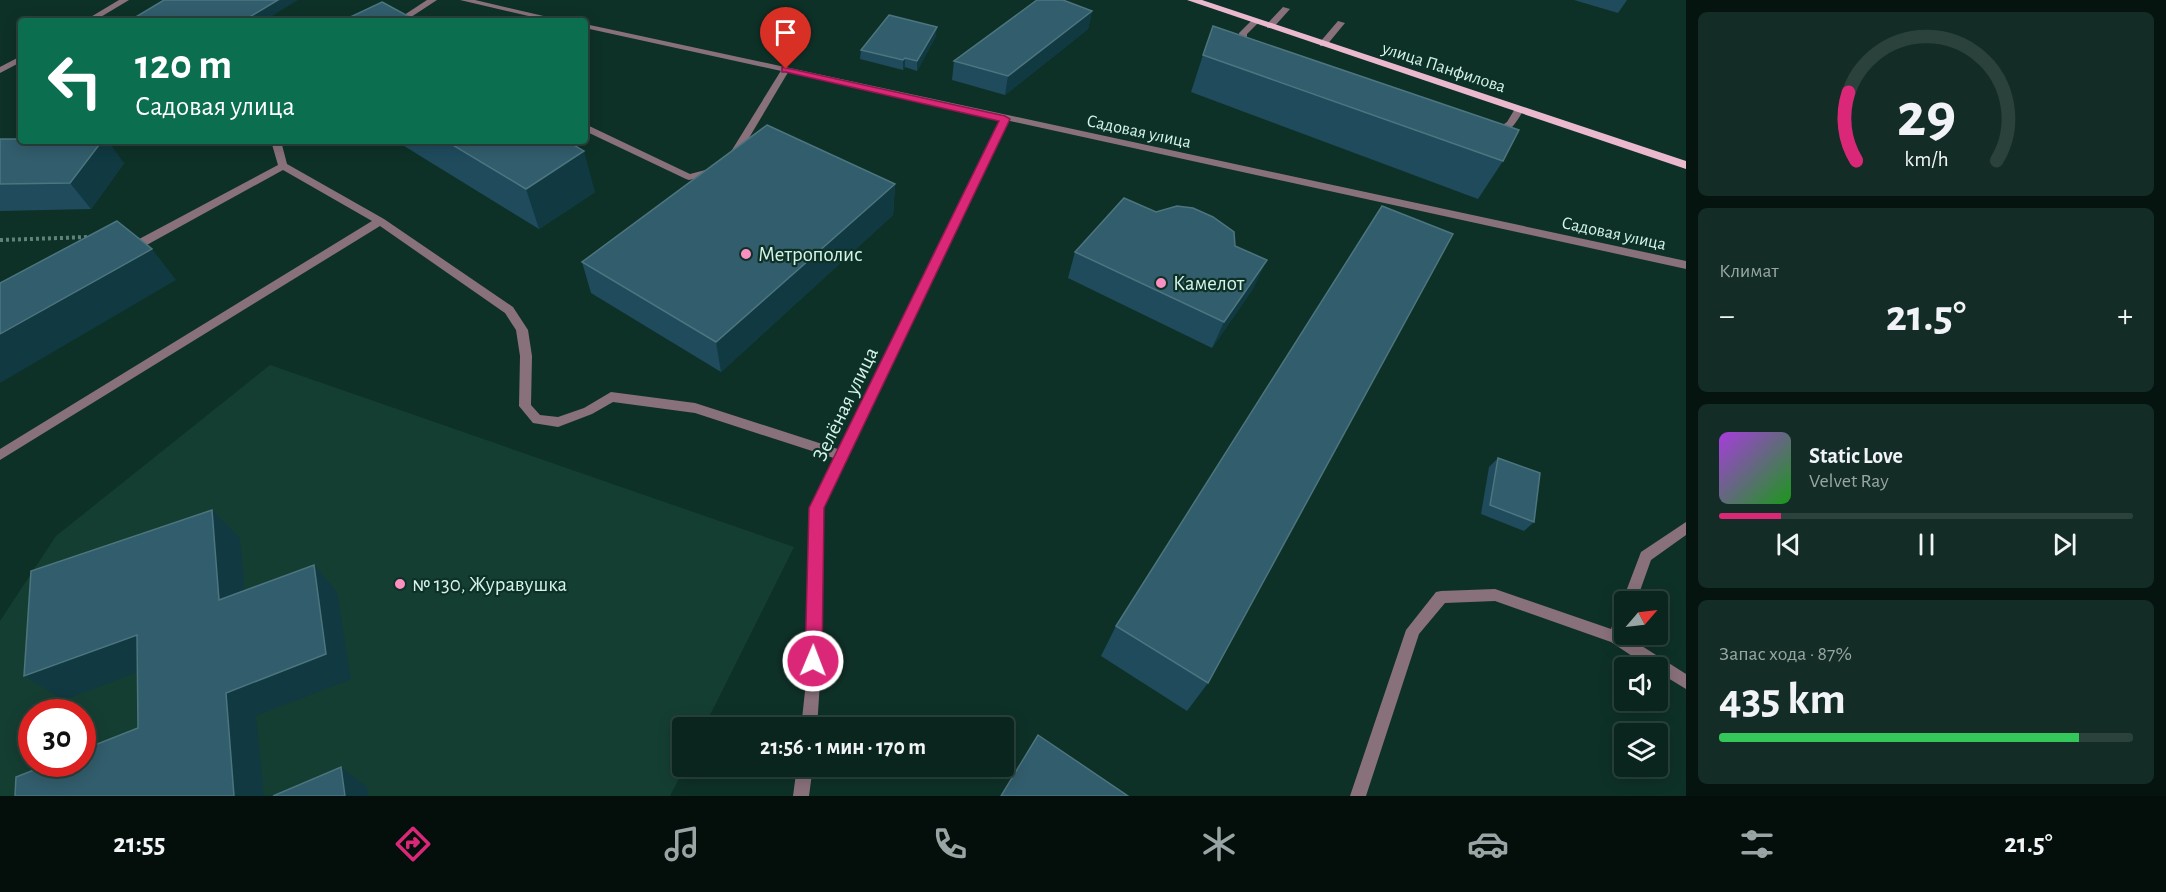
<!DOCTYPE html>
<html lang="ru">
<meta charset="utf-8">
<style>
:root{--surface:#0a251d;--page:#132d26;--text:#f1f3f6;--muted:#99a5a4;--line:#2a423b;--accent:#db2777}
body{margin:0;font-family:"Alegreya Sans",sans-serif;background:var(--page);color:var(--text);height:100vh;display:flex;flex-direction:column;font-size:22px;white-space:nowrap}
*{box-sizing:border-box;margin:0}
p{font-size:20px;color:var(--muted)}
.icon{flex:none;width:33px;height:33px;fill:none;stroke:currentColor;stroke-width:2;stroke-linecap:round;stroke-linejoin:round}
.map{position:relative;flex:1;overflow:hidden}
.drawer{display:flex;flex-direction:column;gap:12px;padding:12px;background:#061410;width:480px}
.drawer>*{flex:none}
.hud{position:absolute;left:18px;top:18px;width:570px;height:126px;border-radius:6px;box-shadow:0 3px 15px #0003,0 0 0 2px var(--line);background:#0b6e4f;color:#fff;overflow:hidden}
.needle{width:39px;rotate:62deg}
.tools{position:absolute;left:1614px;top:591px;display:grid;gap:12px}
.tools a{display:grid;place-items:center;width:54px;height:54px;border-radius:6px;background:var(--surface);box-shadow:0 3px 15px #0003,0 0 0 2px var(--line);font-size:30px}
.speed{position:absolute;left:18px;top:699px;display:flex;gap:12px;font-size:30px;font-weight:700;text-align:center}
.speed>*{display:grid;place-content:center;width:78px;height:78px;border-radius:50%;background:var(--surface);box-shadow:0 3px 15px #0003,0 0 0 2px var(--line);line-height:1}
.speed .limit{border:9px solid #d22;background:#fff;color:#111}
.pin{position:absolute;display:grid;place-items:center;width:51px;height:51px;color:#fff;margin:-62px -26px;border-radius:50% 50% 50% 0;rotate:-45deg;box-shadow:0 0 6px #0007}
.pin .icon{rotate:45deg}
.me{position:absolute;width:66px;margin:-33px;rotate:1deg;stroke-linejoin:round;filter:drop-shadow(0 0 4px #0008)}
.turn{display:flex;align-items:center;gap:21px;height:126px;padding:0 18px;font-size:27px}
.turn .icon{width:78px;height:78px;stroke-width:2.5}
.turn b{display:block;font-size:42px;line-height:51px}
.big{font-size:45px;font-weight:600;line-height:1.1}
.drawer .widget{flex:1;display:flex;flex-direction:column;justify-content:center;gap:9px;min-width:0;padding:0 21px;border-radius:9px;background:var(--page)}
.drawer .dial{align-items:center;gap:0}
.dial svg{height:156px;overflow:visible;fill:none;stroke:var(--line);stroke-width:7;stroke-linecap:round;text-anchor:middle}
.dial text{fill:var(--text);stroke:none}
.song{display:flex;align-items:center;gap:18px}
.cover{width:72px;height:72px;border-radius:9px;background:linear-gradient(135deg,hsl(280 70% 55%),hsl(120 70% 35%))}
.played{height:6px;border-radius:3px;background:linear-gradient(90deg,var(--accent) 15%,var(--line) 15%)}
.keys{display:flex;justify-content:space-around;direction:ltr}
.heat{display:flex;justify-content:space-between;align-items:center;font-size:33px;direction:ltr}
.charge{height:9px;border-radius:4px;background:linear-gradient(90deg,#34c759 87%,var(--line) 0)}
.trip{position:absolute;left:672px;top:717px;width:342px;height:60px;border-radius:6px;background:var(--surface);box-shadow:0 3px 15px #0003,0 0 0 2px var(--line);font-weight:600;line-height:60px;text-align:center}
.tab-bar{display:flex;height:96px;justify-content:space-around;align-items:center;background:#040f0c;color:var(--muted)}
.tab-bar .icon{width:42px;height:42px}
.tab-bar .current{color:var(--accent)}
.tab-bar b{font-size:27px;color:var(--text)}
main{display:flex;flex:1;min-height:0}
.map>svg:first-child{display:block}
.built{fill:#153e32;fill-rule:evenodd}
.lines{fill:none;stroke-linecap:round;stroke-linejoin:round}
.path{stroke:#608278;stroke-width:4;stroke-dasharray:3 3;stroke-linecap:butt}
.service{fill:#89717b;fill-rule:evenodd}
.minor{fill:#89717b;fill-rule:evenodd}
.tertiary{fill:#89717b;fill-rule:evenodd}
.primary{fill:#eab9ce;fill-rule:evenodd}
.wall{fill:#1f4b5d}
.shaded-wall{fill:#103941}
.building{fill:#325d6c;stroke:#4c757f;stroke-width:1.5}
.route{fill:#db2777;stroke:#8e194d;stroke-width:1.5}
.poi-dot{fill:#fc8fc2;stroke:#0e3127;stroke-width:2}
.labels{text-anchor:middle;stroke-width:4.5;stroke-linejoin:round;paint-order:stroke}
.far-street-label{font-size:18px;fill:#d4f4e9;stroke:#0e3127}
.poi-label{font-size:21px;fill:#d4f4e9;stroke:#0e3127;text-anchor:start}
.street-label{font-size:21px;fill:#d4f4e9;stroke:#0e3127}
</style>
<main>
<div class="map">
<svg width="1686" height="796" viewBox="0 0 1686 796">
<rect width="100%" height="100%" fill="#0e3127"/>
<path class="built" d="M270,365l524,182 -90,180 -22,1v38l3,1 -15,29h-670v-175l56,-85zM32,712h50v52h-50z"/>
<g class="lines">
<polyline class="path" points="0,240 89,237"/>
<g class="service">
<polygon points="427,0 437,0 405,21 395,21"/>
<polygon points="1283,7 1290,9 1273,28 1267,28 1267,24"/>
<polygon points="1253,19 1260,21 1247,34 1247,46 1250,48 1246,51 1240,49 1239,33"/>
<polygon points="1338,21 1345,23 1326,46 1320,46 1320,42"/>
<polygon points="786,66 790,69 737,158 735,160 729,160 727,158 782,69"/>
<path d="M1519,106l5,3c-7,13 -17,29 -33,28v-4l16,-11 9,-15z"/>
<polygon points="585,124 690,174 713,168 718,171 716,173 689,180 686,179 585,131"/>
<polygon points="271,141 281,141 287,164 384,219 513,307 528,330 532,356 531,405 540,415 558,417 584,408 611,392 695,403 847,452 849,456 847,460 843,461 695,413 613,402 592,414 558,427 533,423 519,406 520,356 516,330 505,313 380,226 0,460 0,449 372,221 283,170 134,252 126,252 125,249 126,246 278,165"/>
<polygon points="1686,522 1686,535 1651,560 1636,602 1624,602 1623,634 1686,674 1686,689 1658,672 1658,668 1650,668 1611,642 1495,601 1445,603 1419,634 1366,796 1350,796 1406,630 1436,592 1441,591 1495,589 1611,629 1619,608 1624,606 1622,602 1641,552"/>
</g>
<g class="minor">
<polygon points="119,0 129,0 94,21 84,21"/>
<polygon points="21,56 21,62 0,73 0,67"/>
<polygon points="1005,116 1010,119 823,508 820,682 817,728 801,728 806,682 809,508 1000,119"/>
<polygon points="797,766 813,766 809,796 793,796"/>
</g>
<g class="tertiary">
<polygon points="460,0 475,0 565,21 550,21"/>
<polygon points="585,24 1686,261 1686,269 585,28"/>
</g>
<polygon class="primary" points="1187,0 1202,0 1686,161 1686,169"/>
</g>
<g class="wall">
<polygon points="1574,0 1627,0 1618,13"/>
<polygon points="1092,11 1088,29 1005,95 952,80 954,61"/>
<polygon points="936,36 917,71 905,67 903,70 860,59 861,50"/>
<polygon points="1203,55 1503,161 1478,199 1191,92"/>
<polygon points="0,139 124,163 91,209 0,211"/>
<polygon points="396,141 567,141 595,192 539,229"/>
<polygon points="895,184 893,215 721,372 591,293 582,262"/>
<polygon points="1235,246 1254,287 1212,348 1068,278 1075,252"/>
<polygon points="1498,458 1534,522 1524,531 1481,514 1489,467"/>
<polygon points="1116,626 1208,683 1187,711 1101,656"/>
</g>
<g class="shaded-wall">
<polygon points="278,0 298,0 264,21 243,21"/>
<polygon points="1092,11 1088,29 1005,95 1008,76"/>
<polygon points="937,27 936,36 917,71 917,61"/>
<polygon points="905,58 905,67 903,70 903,60"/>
<polygon points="102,141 108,141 124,163 91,209 70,183"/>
<polygon points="584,151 595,192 539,229 526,189"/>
<polygon points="895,184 893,215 721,372 716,342"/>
<polygon points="152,249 176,280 0,383 0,334"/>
<polygon points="1267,260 1254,287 1212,348 1224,322"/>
<polygon points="212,510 240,538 248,626 219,600"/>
<polygon points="314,565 337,592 351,679 256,716 264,796 234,796 226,693"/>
<polygon points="137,635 170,660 64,700 24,676"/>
<polygon points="341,767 367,787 368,796 345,796"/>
</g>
<g class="building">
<polygon points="164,0 278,0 243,21 129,21"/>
<polygon points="1037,0 1063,0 1092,11 1008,76 954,61"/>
<polygon points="382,2 417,21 342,21"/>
<polygon points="889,15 937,27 917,61 905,58 903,60 861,50"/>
<polygon points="1213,26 1519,130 1503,161 1203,55"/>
<polygon points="767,125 895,184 716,342 582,262"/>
<polygon points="0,139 21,139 21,141 102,141 70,183 0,184"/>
<polygon points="446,141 567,141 584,151 526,189"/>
<polygon points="1124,198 1156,212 1177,206 1193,208 1213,217 1234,232 1235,246 1267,260 1224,322 1075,252"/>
<polygon points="1382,206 1453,234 1208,683 1116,626"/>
<polygon points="117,221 152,249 0,334 0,283"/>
<polygon points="1498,458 1540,473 1534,522 1490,505"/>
<polygon points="212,510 219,600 314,565 326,654 226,693 234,796 15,796 16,777 49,764 82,764 82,750 138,728 137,635 24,676 31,571"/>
<polygon points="1038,735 1128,796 1001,796"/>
<polygon points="341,767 345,796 273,796"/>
</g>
<polygon class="route" points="782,67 1005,116 1010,119 824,508 822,661 819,666 813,669 807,666 805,661 809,508 999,121 786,72 782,72"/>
<g class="poi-dot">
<circle cx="746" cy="254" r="6"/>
<circle cx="1161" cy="283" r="6"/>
<circle cx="400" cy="584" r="6"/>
</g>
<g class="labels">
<g class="far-street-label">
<text transform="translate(1444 67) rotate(18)" y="6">улица Панфилова</text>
<text transform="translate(1139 131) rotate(12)" y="6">Садовая улица</text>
<text transform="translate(1614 233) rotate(12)" y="6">Садовая улица</text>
</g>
<g class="poi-label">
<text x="758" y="261">Метрополис</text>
<text x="1173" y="290">Камелот</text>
<text x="412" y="591">№ 130, Журавушка</text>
</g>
<g class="street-label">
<text transform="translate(845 404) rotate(-64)" y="7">Зелёная улица</text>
</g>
</g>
</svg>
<div class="tools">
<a><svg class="needle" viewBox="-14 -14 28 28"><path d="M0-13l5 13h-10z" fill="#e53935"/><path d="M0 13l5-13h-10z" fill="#99a5a4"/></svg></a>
<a><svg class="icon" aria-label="sound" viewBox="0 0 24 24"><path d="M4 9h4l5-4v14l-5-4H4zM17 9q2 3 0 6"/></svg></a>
<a><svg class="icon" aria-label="layers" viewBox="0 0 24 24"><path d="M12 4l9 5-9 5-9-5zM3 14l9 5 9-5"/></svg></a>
</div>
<div class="speed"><div class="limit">30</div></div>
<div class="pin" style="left:786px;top:69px;background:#d93025"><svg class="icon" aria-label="arrive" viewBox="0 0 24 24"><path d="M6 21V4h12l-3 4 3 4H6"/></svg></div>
<svg class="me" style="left:813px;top:661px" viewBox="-20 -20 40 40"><circle r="17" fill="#db2777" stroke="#fff" stroke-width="3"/><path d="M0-11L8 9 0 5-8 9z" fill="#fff"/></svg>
<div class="trip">21:56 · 1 мин · 170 m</div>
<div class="hud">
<div class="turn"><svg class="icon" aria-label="left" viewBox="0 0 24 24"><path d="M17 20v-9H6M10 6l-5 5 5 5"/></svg><div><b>120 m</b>Садовая улица</div></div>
</div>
</div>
<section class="drawer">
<div class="widget dial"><svg viewBox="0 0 100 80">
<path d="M14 69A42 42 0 1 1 86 69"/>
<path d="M14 69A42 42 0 0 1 10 34" stroke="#db2777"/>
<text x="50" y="56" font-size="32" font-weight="700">29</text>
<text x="50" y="72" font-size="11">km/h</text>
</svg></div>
<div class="widget"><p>Климат</p>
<div class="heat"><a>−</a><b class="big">21.5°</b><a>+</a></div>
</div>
<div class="widget">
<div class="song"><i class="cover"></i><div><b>Static Love</b><p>Velvet Ray</p></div></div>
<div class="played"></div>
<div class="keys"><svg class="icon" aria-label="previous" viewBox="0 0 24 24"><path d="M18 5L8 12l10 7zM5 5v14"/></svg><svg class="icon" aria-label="pause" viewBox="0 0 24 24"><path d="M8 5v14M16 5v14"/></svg><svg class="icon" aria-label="next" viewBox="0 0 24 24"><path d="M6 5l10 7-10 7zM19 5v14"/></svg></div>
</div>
<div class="widget"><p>Запас хода · 87%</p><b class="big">435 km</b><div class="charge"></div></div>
</section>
</main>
<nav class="tab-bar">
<b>21:55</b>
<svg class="icon current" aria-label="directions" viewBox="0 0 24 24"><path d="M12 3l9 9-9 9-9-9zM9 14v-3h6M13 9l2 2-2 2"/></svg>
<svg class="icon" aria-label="music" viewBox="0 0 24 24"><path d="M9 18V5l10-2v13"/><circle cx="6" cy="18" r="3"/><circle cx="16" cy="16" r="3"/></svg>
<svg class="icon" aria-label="phone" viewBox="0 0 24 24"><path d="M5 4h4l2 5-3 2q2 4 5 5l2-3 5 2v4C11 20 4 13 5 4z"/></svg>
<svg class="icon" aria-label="climate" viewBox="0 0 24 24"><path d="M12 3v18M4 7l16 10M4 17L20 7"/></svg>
<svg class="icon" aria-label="car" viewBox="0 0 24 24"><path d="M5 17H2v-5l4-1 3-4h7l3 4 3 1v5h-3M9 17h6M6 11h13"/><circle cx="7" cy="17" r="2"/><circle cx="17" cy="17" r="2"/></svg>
<svg class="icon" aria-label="filters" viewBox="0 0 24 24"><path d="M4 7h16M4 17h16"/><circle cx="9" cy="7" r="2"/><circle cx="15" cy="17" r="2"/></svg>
<b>21.5°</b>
</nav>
